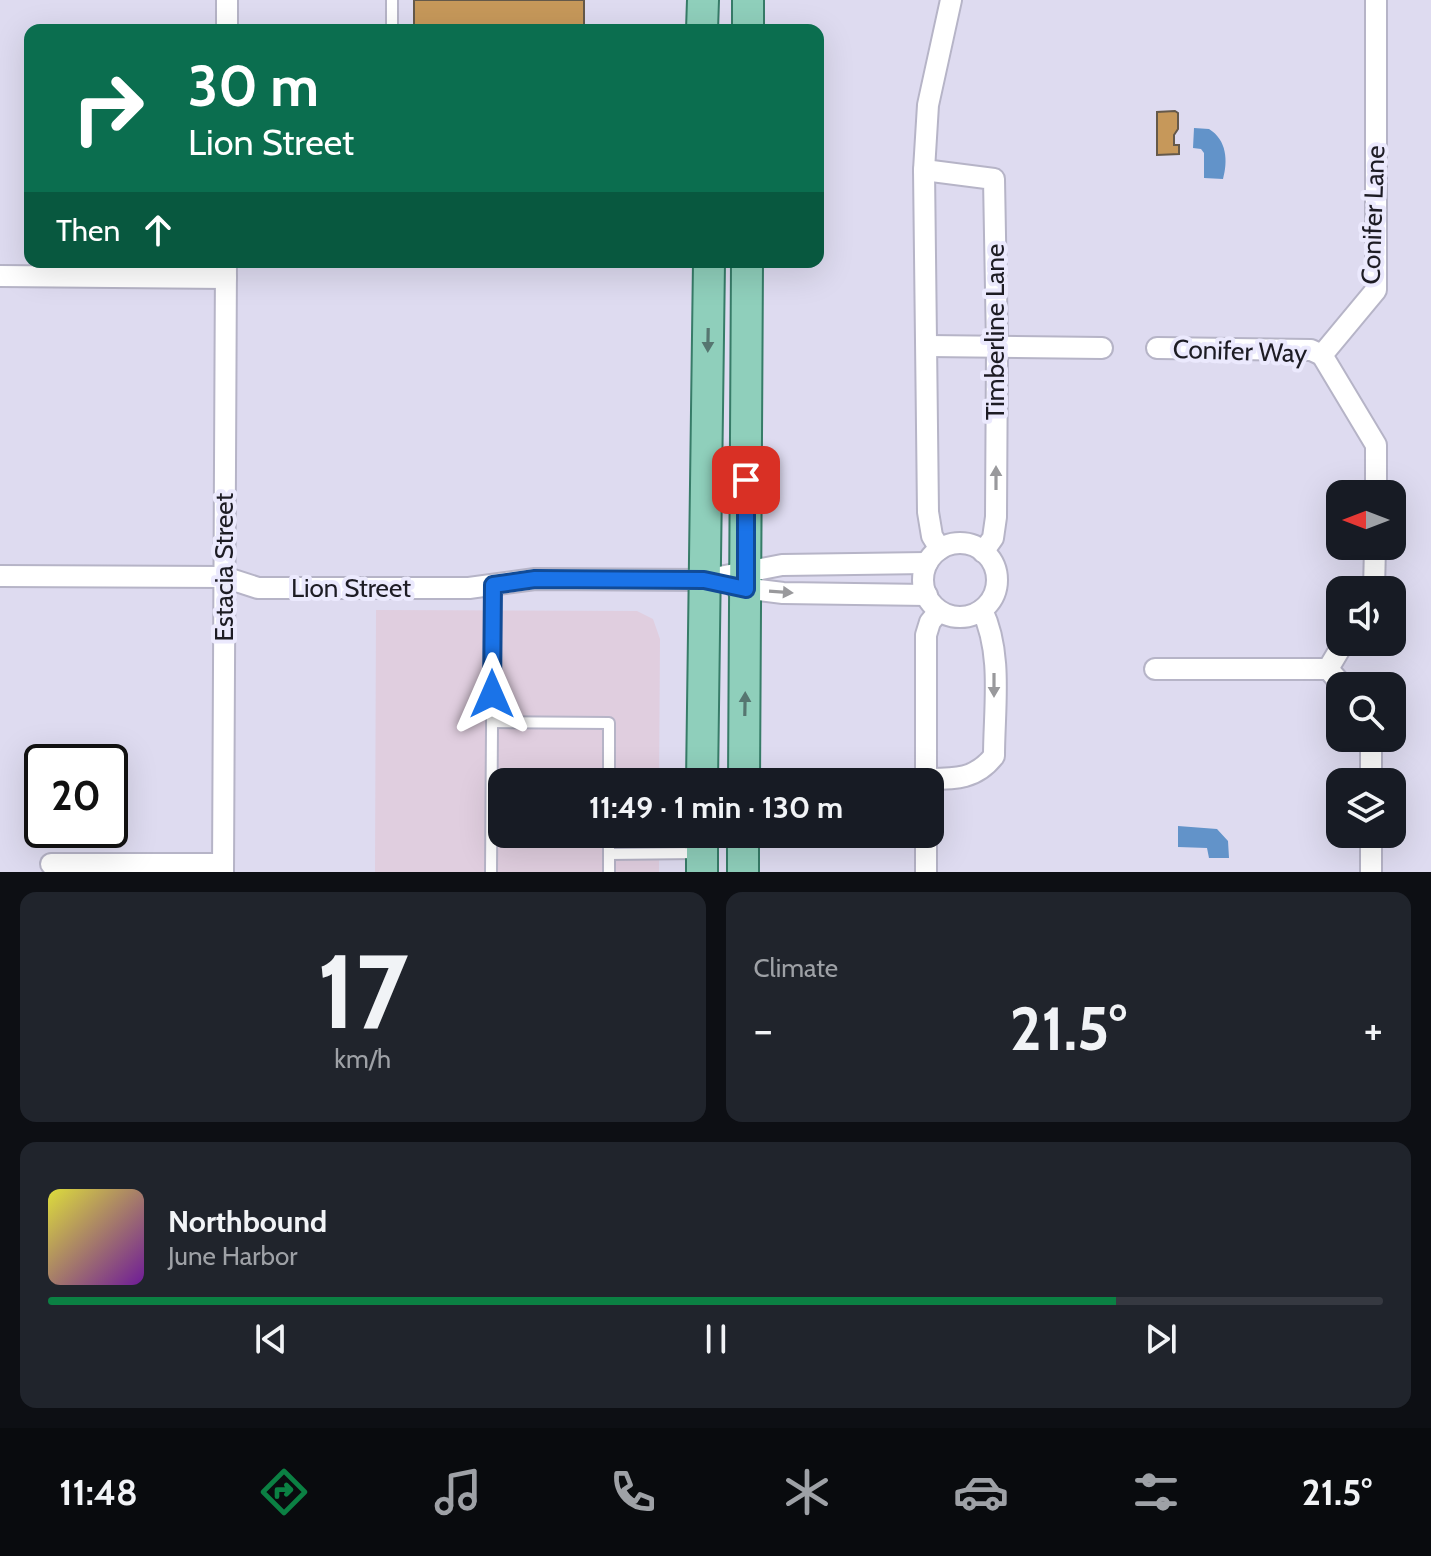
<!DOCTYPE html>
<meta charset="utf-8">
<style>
:root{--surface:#171b24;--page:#20242c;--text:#f1f3f6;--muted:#9ea1a6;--line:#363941;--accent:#0b8043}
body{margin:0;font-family:Cabin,sans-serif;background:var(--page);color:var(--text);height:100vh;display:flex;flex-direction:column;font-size:30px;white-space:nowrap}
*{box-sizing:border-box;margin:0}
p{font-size:26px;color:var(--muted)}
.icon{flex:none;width:44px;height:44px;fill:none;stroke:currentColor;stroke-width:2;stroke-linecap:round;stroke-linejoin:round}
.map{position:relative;height:872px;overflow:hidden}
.side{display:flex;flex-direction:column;gap:20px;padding:20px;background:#0d0f14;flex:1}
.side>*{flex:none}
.guide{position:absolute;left:24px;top:24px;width:800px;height:244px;border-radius:16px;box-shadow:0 8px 32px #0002;background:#0b6e4f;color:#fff;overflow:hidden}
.needle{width:52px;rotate:270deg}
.tools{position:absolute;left:1326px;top:480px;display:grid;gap:16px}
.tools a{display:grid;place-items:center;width:80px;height:80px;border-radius:16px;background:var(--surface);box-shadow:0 8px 32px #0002;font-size:40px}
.speed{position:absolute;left:24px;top:744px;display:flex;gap:16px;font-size:40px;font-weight:700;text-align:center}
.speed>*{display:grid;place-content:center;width:104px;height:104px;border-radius:50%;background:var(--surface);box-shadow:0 8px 32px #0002;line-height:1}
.speed .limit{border:4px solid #111;border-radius:12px;background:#fff;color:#111}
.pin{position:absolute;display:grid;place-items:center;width:68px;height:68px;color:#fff;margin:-34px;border-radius:16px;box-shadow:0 4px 12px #0006}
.me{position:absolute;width:88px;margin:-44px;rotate:0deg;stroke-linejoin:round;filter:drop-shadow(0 0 6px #0008)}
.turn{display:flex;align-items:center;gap:28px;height:168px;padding:0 32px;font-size:36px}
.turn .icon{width:104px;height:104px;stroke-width:2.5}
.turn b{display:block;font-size:56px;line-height:68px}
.then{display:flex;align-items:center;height:76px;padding:0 32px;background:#0003;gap:16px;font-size:30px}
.big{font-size:60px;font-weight:800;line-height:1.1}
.side .tile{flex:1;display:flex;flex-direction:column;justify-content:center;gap:12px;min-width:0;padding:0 28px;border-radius:16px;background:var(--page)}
.side .dial{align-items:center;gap:0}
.dial b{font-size:104px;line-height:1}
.song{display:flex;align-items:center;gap:24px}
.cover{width:96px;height:96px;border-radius:12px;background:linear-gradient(135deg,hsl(60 70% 55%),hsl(280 70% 35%))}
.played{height:8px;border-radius:4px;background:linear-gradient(90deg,var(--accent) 80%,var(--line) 80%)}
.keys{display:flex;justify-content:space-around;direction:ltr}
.heat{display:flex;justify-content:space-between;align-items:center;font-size:44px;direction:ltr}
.side .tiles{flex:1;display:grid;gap:20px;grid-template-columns:1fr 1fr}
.tile:last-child{grid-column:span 2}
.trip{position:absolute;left:488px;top:768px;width:456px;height:80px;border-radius:16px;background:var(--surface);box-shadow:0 8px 32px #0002;font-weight:800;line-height:80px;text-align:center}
.tab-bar{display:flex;height:128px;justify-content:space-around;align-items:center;background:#090b0e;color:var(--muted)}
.tab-bar .icon{width:56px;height:56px}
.tab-bar .selected{color:var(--accent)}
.tab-bar b{font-size:36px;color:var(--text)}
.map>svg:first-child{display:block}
.commercial{fill:#e0cedf}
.water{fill:#6293c9}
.building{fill:#c6985a;stroke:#65594a;stroke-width:2}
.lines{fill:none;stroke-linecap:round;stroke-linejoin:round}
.lane-casing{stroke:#b6b4c7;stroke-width:14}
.street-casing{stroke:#b6b4c7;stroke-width:24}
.primary-casing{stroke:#377c68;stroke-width:34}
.lane{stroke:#fff;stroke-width:10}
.street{stroke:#fff;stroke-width:20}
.primary{stroke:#8fcfbb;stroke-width:30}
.oneway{fill:#567670}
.oneway2{fill:#99999c}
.route-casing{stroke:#114b97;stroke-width:20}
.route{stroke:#1a73e8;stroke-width:14}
.labels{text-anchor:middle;stroke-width:8;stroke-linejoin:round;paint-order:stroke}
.street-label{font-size:26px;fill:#1d1c24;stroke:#ebe9fd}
</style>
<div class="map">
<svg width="1431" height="872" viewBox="0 0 1431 872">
<rect width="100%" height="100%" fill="#dedbf0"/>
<polygon class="commercial" points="376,610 637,611 653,619 660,639 659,782 502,782 502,834 659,834 659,872 375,872"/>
<g class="water">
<path d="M1194,128l15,1c18,11 19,32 14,50l-19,-1v-25l-3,-4 -8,-1z"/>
<polygon points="1178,826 1217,829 1228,841 1229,858 1209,858 1207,848 1178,847"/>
</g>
<g class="building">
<rect x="414" y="0" width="170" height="30"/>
<polygon points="1175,111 1178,113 1178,129 1174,135 1174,145 1179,145 1179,154 1157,155 1157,112"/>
</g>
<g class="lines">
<defs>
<g id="lane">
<polyline points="392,30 392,0"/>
<polyline points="492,722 609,723 609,782"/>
<polyline points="609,854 699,853"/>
<polyline points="491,872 493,585"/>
<polyline points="609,872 609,834"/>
</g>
<g id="street">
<polyline points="227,30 227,0"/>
<polyline points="924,170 994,179 997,346 996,517 993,538 983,552"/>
<polyline points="0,276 226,278"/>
<polyline points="928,346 1102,348"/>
<polyline points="1157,348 1311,350 1322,355"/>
<polyline points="1376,494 1376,445 1322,355 1376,290 1376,0"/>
<circle cx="960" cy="580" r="37"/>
<polyline points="940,549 932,536 928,512 924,170 928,105 951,0"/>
<polyline points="0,576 224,577 258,588 469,588 535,579 704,580 782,565 927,563"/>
<polyline points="735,587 783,593 927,595"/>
<polyline points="1374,590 1375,546"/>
<polyline points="1155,669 1328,669"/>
<polyline points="1343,686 1328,669 1344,642"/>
<path d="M926,779c28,0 49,1 68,-23 0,-47 9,-103 -12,-146"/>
<polyline points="926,782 926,635 930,622 939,611"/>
<polyline points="1371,782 1371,738"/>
<polyline points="926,834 926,872"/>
<polyline points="51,864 223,864"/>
<polyline points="223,872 226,262"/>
<polyline points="1371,872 1371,834"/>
</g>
<g id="primary">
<polyline points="702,30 703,0"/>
<polyline points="748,30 748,0"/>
<polyline points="702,782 709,262"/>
<polyline points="744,782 747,262"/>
<polyline points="702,834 702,872"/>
<polyline points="743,872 743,834"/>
</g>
</defs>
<use href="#lane" class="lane-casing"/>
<use href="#street" class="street-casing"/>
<use href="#primary" class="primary-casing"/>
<use href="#lane" class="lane"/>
<use href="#street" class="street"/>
<use href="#primary" class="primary"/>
</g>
<defs><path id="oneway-solid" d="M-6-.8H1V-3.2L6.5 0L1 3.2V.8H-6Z" transform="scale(2)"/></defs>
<g class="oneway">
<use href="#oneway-solid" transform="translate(708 340) rotate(91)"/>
<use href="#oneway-solid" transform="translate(745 704) rotate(-89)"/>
</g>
<g class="oneway2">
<use href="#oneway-solid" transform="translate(996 478) rotate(-90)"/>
<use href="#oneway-solid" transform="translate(781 592) rotate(4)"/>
<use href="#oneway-solid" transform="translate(994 685) rotate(90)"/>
</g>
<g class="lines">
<defs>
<polyline id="route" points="492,694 493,585 535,579 704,580 746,589 746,480"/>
</defs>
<use href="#route" class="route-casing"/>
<use href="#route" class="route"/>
</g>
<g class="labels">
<g class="street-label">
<text transform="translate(1373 215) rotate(-88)" y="9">Conifer Lane</text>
<text transform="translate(995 332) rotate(-90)" y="9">Timberline Lane</text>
<text transform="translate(1240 351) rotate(2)" y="9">Conifer Way</text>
<text transform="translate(224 567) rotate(-90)" y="9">Estacia Street</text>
<text x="351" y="597">Lion Street</text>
</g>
</g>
</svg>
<div class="tools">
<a><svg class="needle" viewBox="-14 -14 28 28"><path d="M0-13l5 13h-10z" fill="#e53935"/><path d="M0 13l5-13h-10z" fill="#9ea1a6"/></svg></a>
<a><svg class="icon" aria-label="sound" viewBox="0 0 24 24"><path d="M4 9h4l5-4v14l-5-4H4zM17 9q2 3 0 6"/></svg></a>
<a><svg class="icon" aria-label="search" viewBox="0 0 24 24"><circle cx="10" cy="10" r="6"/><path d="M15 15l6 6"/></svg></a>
<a><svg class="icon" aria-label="layers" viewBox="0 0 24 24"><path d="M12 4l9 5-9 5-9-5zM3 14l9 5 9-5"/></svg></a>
</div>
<div class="speed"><div class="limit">20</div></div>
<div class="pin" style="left:746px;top:480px;background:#d93025"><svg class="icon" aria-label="arrive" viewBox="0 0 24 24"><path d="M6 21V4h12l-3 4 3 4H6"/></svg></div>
<svg class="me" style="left:492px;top:694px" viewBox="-20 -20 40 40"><path d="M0-17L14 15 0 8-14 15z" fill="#1a73e8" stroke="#fff" stroke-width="4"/></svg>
<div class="trip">11:49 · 1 min · 130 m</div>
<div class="guide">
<div class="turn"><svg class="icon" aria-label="right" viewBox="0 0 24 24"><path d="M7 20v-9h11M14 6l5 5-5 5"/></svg><div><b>30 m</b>Lion Street</div></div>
<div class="then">Then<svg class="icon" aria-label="ahead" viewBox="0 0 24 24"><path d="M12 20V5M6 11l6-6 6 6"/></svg></div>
</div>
</div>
<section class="side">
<div class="tiles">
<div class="tile dial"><b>17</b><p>km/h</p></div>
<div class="tile"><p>Climate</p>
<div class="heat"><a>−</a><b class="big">21.5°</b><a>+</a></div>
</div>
<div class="tile">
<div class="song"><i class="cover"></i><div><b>Northbound</b><p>June Harbor</p></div></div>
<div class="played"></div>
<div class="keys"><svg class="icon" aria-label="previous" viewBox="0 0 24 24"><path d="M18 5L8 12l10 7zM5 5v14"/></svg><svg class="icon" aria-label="pause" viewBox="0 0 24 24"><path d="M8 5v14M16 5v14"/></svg><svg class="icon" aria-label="next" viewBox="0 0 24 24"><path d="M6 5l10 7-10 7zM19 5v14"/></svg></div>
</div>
</div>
</section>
<nav class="tab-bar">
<b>11:48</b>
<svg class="icon selected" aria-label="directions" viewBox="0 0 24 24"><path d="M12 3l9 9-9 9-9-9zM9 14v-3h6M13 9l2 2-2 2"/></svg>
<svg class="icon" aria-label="music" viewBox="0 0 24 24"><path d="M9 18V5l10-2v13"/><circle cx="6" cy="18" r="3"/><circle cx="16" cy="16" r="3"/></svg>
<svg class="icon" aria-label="phone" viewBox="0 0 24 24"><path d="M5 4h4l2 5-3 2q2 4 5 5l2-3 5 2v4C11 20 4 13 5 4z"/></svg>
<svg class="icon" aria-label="climate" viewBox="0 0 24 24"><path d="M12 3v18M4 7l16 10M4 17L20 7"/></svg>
<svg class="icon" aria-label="car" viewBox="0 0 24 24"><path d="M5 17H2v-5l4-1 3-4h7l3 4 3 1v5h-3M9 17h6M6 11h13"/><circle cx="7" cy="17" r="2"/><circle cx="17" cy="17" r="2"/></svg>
<svg class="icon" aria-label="filters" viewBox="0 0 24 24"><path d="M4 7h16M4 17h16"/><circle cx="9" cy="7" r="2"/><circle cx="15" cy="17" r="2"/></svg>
<b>21.5°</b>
</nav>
